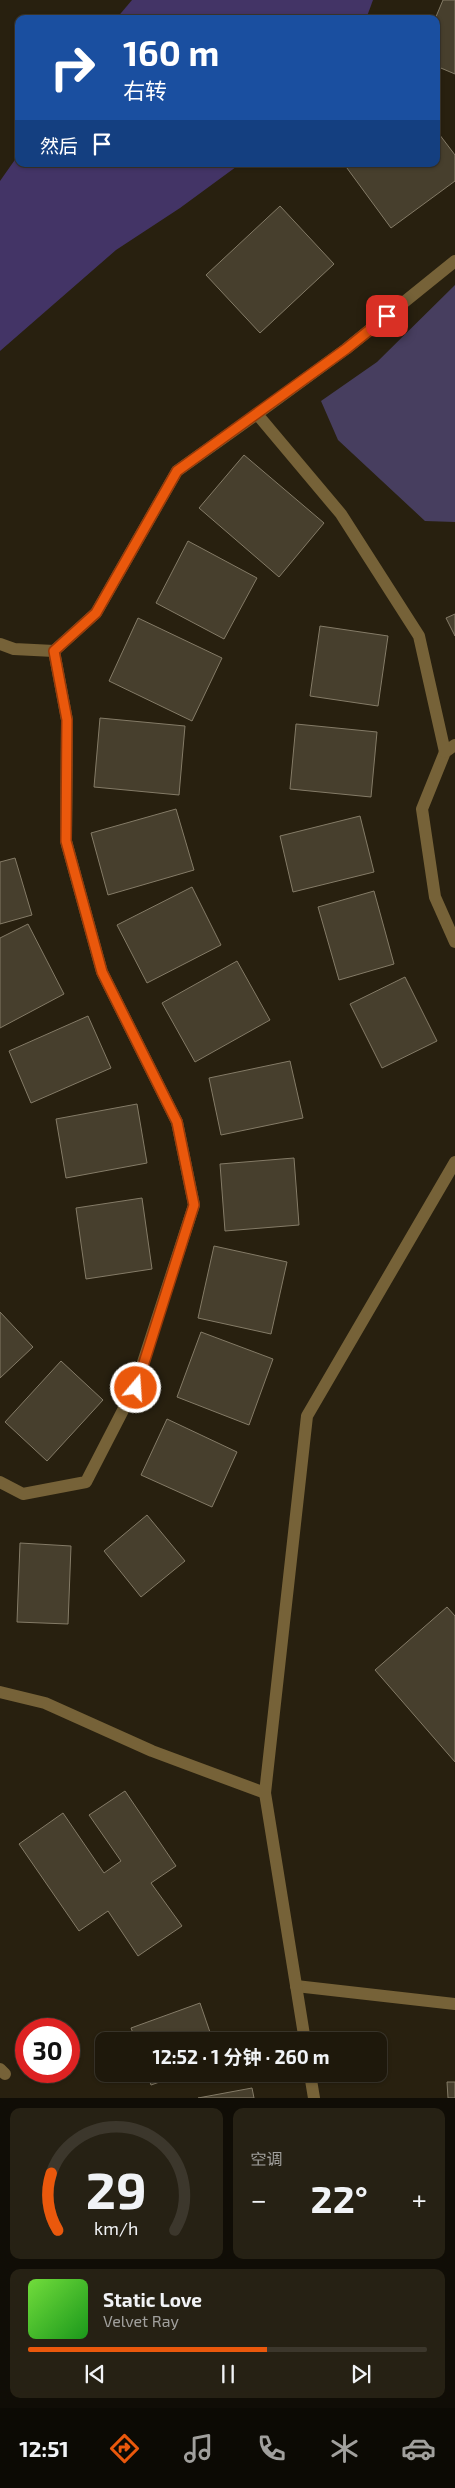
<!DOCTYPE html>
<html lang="zh">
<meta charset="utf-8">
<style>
:root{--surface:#1e180b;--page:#262114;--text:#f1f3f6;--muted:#a1a09d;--line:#3c372c;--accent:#ea580c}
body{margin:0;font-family:"Exo 2","Noto Sans SC",sans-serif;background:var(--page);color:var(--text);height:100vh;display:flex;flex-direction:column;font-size:19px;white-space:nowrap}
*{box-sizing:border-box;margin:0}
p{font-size:16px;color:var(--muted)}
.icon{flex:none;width:28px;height:28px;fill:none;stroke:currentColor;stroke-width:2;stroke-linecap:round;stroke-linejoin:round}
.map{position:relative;height:2098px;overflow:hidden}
.details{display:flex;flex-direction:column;gap:10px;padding:10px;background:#100d06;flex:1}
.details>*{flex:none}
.top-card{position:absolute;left:15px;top:15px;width:425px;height:152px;border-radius:10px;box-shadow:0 1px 4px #0004,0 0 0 1px var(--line);background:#1a4fa0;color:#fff;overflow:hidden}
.speed{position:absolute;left:15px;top:2018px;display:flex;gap:10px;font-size:25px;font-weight:700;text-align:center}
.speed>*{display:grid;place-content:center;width:65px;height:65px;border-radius:50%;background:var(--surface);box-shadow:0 1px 4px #0004,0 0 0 1px var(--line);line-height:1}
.speed .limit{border:8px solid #d22;background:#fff;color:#111}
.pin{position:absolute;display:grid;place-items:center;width:42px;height:42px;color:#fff;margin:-21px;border-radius:10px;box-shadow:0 2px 8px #0006}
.me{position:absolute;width:55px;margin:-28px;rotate:18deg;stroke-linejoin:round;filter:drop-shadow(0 0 4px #0008)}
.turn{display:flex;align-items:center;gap:18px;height:105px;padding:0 25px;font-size:22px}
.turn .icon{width:65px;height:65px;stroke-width:2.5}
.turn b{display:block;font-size:35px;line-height:42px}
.then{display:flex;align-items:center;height:48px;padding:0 25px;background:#0003;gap:10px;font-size:19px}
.big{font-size:38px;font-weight:700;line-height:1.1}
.details .tile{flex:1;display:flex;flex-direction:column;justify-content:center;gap:8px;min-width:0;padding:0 18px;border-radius:10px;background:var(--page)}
.details .dial{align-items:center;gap:0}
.dial svg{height:130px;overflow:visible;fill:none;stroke:var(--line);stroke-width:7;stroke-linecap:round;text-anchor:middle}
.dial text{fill:var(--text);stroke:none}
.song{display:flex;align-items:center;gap:15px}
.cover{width:60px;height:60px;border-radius:8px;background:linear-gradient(135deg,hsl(100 70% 55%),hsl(120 70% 35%))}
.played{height:5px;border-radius:2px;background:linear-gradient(90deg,var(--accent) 60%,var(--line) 60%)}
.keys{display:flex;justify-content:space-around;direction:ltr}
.heat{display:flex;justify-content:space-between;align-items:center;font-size:28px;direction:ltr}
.details .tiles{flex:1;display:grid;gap:10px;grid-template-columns:1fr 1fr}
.tile:last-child{grid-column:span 2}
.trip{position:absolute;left:95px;top:2032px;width:292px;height:50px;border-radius:10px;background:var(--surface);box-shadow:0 1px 4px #0004,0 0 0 1px var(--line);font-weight:700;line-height:50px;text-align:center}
.menu{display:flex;height:80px;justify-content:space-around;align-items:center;background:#0c0a04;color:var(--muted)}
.menu .icon{width:35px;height:35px}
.menu .selected{color:var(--accent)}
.menu b{font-size:22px;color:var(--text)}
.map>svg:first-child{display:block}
.green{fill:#473e5f}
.water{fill:#433466}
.building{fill:#473f2d;stroke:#847b67}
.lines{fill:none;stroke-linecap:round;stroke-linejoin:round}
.minor{stroke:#766238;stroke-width:12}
.route-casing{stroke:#983908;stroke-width:12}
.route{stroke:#ea580c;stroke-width:9}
</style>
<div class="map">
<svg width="455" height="2098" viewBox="0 0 455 2098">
<rect width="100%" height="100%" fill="#28200f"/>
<polygon class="green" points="455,285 455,522 425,521 338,440 321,401 377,362"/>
<g class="water">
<polygon points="132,0 373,0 366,19 116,19"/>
<polygon points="19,154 19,164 240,164 180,208 116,250 0,351 0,181"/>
</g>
<g class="building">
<polygon points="443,0 455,0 455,74 436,66 435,19"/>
<polygon points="436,130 455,155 455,181 391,228 344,164 436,164"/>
<polygon points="280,206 334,264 260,333 206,275"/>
<polygon points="244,455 324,523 279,577 199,508"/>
<polygon points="188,541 257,578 224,639 156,603"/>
<polygon points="455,614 455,636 446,618"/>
<polygon points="138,618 222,658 192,721 109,681"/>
<polygon points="320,626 388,636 378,706 310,696"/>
<polygon points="100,718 185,726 179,795 94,787"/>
<polygon points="296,724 377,732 371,797 290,789"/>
<polygon points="176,809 194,870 108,895 91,833"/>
<polygon points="360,816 374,872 293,892 280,836"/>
<polygon points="15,858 32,915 0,924 0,862"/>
<polygon points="192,887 221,945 147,983 117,925"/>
<polygon points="374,891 394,964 339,980 318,907"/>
<polygon points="28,924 64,994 0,1028 0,938"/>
<polygon points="237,961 270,1020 195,1062 162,1003"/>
<polygon points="405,977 437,1041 382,1068 350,1004"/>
<polygon points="88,1016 111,1068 31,1103 9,1051"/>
<polygon points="290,1061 303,1118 221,1135 209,1078"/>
<polygon points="137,1104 147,1163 66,1178 56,1119"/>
<polygon points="294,1158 299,1225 225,1231 220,1164"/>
<polygon points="142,1198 152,1269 86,1279 76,1208"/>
<polygon points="214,1246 287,1262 271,1334 198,1318"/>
<polygon points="0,1312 33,1347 0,1378"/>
<polygon points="201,1332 273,1359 249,1425 177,1397"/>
<polygon points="61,1361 103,1400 47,1461 5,1422"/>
<polygon points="167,1419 237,1452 212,1507 141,1475"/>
<polygon points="147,1515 185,1561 141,1597 104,1551"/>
<polygon points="20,1543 71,1546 68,1624 17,1622"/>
<polygon points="447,1607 455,1616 455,1762 375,1670"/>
<polygon points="125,1791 176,1866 151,1883 182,1926 138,1956 108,1911 79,1931 19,1844 63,1813 104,1873 121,1861 89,1815"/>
<polygon points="200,2003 213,2041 136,2041 131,2028"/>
<polygon points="147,2074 182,2074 151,2085"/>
<polygon points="447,2082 455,2082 455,2098 448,2098"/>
<polygon points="252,2088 254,2098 198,2098"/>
</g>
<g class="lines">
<g class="minor">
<polyline points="0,644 14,649 54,651 96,613 177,471 257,414"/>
<polyline points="455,745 445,752 422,809 435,897 455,942"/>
<polyline points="445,752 419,636 341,514 257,414 346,349 455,261"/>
<polyline points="0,1482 23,1494 86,1482 135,1387 194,1205 177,1122 102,972 66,841 67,720 54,651"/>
<polyline points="0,1692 45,1703 152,1751 265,1793"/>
<polyline points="296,1986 455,2004"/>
<polyline points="305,2041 265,1793 307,1416 455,1162"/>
<polyline points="0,2069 5,2074"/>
<polyline points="310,2074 314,2098"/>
</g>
</g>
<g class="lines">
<defs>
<polyline id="route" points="136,1388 194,1205 177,1122 102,972 66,841 67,720 54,651 96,613 177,471 346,349 387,316"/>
</defs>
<use href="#route" class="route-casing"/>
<use href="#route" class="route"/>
</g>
</svg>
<div class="speed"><div class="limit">30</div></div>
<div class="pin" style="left:387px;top:316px;background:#d93025"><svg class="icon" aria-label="arrive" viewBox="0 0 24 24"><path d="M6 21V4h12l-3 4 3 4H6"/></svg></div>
<svg class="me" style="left:136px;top:1388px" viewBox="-20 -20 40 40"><circle r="17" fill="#ea580c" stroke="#fff" stroke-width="3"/><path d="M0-11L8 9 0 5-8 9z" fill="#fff"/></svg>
<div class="trip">12:52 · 1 分钟 · 260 m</div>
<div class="top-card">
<div class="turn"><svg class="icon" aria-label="right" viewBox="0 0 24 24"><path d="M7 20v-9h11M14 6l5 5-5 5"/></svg><div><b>160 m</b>右转</div></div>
<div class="then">然后<svg class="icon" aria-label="arrive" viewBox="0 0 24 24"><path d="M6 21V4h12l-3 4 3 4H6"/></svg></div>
</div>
</div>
<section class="details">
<div class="tiles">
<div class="tile dial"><svg viewBox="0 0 100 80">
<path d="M14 69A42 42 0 1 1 86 69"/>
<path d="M14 69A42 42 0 0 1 10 34" stroke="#ea580c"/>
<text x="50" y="56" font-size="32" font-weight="700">29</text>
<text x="50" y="72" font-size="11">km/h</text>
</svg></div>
<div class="tile"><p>空调</p>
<div class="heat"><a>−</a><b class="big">22°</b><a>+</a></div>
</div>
<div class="tile">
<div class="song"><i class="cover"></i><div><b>Static Love</b><p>Velvet Ray</p></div></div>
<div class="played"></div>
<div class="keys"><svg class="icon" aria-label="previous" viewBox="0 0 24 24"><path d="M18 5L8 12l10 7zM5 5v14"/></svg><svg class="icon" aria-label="pause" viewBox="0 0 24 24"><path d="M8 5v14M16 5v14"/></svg><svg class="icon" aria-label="next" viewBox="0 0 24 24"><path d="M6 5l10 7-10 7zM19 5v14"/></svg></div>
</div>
</div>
</section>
<nav class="menu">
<b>12:51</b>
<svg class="icon selected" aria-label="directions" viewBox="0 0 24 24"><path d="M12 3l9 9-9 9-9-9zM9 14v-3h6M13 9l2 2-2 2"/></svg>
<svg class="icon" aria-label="music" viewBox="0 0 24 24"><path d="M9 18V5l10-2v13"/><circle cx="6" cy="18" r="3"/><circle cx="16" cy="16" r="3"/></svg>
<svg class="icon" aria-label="phone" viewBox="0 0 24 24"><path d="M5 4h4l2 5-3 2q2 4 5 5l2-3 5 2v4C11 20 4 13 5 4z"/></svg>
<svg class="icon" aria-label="climate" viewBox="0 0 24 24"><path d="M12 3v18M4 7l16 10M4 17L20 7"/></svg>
<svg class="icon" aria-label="car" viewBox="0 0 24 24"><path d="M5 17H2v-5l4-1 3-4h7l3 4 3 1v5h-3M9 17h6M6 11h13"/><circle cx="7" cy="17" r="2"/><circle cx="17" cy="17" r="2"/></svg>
</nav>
